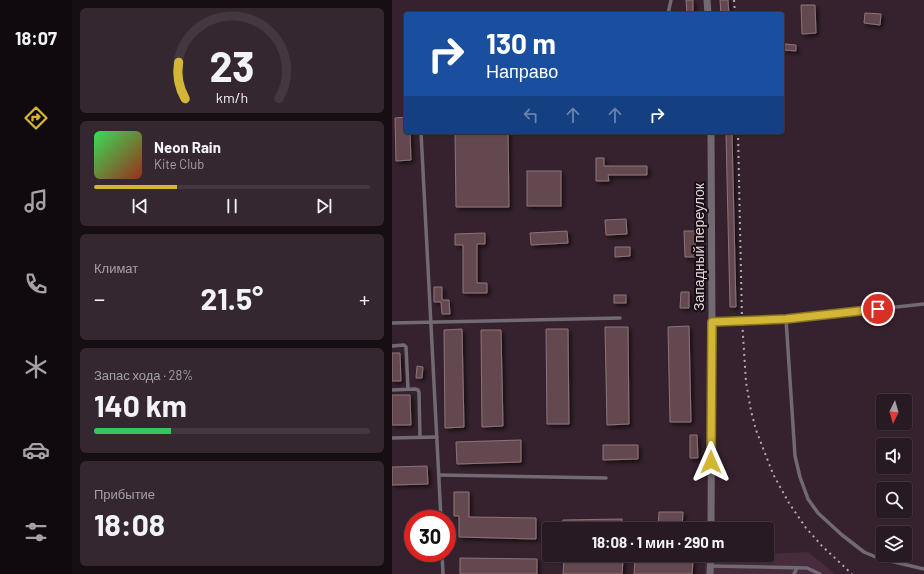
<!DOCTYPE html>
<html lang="ru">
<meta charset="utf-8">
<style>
:root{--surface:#281a22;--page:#34272f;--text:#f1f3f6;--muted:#a5a1a5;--line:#443840;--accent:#d3b635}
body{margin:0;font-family:Barlow,sans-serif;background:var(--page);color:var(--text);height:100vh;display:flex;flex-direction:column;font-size:15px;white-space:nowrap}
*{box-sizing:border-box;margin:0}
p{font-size:13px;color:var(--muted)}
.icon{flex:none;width:22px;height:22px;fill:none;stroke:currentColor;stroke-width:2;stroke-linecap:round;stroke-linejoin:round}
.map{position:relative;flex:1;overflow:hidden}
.drawer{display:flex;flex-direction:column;gap:8px;padding:8px;background:#160e13;width:320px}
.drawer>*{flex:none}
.top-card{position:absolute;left:12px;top:12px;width:380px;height:122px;border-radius:4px;box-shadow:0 1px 3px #0004,0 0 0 1px var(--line);background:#1a4fa0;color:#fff;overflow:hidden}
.needle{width:26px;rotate:185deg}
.tools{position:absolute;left:484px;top:394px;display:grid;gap:8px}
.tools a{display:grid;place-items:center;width:36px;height:36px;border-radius:4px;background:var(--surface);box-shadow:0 1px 3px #0004,0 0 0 1px var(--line);font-size:20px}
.speed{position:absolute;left:12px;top:510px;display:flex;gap:8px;font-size:20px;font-weight:700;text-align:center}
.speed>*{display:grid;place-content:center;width:52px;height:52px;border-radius:50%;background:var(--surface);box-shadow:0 1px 3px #0004,0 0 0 1px var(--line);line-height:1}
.speed .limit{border:6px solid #d22;background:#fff;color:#111}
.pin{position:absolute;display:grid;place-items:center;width:34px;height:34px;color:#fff;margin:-17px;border:2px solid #fff;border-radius:50%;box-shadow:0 1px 4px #0007}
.me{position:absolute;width:44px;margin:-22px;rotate:0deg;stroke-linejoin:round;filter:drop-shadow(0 0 3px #0008)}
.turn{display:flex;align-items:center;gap:14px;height:84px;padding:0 16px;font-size:18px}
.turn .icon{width:52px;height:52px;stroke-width:2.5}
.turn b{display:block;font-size:28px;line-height:34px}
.lanes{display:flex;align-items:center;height:38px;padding:0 16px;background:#0003;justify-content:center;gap:20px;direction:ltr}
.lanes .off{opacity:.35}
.big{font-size:30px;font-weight:700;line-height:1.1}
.drawer .widget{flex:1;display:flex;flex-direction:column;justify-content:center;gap:6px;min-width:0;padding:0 14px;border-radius:6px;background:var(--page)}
.drawer .dial{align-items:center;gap:0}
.dial svg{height:104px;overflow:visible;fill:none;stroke:var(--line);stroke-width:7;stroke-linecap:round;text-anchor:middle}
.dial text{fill:var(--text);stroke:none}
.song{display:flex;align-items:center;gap:12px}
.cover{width:48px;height:48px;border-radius:6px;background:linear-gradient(135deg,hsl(130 70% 55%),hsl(10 70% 35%))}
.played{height:4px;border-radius:2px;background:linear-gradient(90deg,var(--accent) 30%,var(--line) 30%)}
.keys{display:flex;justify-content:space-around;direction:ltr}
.heat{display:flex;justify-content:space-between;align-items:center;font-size:22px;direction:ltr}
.charge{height:6px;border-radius:3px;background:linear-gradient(90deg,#34c759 28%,var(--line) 0)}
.trip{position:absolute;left:150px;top:522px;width:232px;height:40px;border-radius:4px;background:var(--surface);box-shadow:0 1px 3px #0004,0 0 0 1px var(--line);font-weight:700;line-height:40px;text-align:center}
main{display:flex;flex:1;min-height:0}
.tab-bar{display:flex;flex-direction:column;width:72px;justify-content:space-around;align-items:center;background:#100a0e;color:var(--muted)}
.tab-bar .icon{width:28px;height:28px}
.tab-bar .selected{color:var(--accent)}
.tab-bar b{font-size:18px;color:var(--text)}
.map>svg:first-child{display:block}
.built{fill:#462c3c}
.building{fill:#644a4f;stroke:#8e7277;filter:url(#shadow)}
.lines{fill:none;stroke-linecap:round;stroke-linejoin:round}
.service{stroke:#716a73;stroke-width:3.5}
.minor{stroke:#716a73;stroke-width:7}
.rail{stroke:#b7a8b0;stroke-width:2;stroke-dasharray:2 4;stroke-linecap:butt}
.route-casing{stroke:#897622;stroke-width:10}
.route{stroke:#d3b635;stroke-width:7}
.labels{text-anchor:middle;stroke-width:4;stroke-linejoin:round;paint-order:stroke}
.street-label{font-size:14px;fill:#e4d7de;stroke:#170f14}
</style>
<main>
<nav class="tab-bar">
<b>18:07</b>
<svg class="icon selected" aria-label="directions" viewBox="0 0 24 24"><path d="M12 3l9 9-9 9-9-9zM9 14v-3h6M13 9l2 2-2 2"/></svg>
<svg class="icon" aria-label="music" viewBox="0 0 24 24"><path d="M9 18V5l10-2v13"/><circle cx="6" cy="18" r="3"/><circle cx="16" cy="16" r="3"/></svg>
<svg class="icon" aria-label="phone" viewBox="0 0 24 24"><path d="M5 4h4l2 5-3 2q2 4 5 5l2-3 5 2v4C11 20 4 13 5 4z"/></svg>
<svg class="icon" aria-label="climate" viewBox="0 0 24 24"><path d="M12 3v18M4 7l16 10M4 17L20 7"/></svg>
<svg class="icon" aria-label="car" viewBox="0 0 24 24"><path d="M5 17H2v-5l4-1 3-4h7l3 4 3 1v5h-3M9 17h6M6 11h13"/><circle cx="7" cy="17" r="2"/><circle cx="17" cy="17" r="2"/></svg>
<svg class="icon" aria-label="filters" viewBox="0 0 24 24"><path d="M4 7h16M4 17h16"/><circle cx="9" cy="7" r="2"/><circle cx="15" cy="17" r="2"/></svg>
</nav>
<section class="drawer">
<div class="widget dial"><svg viewBox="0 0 100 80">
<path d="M14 69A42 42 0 1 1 86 69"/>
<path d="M14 69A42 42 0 0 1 9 41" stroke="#d3b635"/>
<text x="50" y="56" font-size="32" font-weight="700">23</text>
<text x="50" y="72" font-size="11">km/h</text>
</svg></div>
<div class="widget">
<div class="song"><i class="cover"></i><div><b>Neon Rain</b><p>Kite Club</p></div></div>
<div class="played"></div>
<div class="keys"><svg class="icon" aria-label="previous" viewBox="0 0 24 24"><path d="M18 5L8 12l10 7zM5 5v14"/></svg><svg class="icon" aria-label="pause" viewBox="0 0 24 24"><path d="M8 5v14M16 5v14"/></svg><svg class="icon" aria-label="next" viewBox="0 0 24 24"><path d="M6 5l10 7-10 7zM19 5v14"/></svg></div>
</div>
<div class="widget"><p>Климат</p>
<div class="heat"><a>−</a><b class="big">21.5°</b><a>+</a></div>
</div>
<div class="widget"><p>Запас хода · 28%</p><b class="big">140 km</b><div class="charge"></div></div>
<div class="widget"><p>Прибытие</p><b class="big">18:08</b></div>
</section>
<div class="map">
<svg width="532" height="574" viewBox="0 0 532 574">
<defs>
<filter id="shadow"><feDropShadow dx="2.5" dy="2.5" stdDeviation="2" flood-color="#0009"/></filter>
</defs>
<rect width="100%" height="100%" fill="#36222e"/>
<polygon class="built" points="416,552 443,574 313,574 313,557 375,555 375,554"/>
<g class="building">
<polygon points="294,0 301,0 301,14 295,14"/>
<polygon points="328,0 336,0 337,14 329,14"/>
<polygon points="409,5 423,5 424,33 410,34"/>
<polygon points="473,13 489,14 488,25 472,23"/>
<polygon points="393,44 404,45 404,51 392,50"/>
<polygon points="14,117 14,132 18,132 19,160 4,161 3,118"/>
<polygon points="63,132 116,132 117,207 64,207"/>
<polygon points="334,133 340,133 344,307 338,307"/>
<polygon points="204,158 212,158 212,166 255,166 255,175 216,175 217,181 204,181"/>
<rect x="135" y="171" width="34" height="35"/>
<polygon points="234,219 235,234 214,235 213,220"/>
<polygon points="175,231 176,243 139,245 138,233"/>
<polygon points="292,231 303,231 304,257 293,257"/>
<polygon points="93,233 93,244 85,244 85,283 95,283 95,293 71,293 71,245 63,245 63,234"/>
<polygon points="223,247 238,247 238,256 223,257"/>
<polygon points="42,287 50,287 50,300 57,300 58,314 50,314 49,302 42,302"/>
<polygon points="289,292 297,292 297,308 288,308"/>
<rect x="222" y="295" width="12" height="8"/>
<polygon points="297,326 299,422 278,422 276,327"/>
<polygon points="213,327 236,327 237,424 215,425"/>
<polygon points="70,329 72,427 53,428 52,330"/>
<polygon points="154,329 176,329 177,424 155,424"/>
<polygon points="89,330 109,330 111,426 90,427"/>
<polygon points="0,353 8,353 9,381 0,381"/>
<polygon points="25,366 31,367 30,378 24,378"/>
<polygon points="0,395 18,395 19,425 0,425"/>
<polygon points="298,435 305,435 306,458 298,458"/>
<polygon points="129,440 129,462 65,464 64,442"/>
<polygon points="211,445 246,445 246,459 211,460"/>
<polygon points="35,466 36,484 0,485 0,467"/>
<polygon points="62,492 77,492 77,517 144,518 144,539 67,537 67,516 62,516"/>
<polygon points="267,512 291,512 290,529 266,529"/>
<polygon points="230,519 230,529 171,529 171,520"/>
<polygon points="68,558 145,559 145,574 68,574"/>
<polygon points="172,559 231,560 230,574 171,574"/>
<polygon points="243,560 301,561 300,574 242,574"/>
</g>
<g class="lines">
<g class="service">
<polyline points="276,14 279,0"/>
<polyline points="29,132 49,519"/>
<polyline points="394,319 403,456 408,477 416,499 426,513 450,535 472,552 486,558 532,569"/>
<polyline points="320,322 394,319 532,304"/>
<polyline points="0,323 228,318"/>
<polyline points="0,346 12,345 14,347 16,389"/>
<polyline points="0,390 23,389 26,390 27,392 28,437"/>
<polyline points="0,438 45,437"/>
<polyline points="47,475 214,478"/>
<polyline points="50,553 51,574"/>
<polyline points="319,566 415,568 428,574"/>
<polyline points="402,574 405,568"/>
</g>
<g class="minor">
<polyline points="315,0 316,14"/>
<polyline points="319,529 320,322 319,132"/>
<polyline points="318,574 319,555"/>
</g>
<g class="rail">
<polyline points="342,0 343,14"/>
<polyline points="346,132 350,320 354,382 359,411 364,430 381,474 397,503 414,528 430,546 460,574"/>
</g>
</g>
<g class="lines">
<defs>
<polyline id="route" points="319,462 320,322 394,319 486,309"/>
</defs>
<use href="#route" class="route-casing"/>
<use href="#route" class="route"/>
</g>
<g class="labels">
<g class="street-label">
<text transform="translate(307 247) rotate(-90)" y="5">Западный переулок</text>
</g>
</g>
</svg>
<div class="tools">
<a><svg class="needle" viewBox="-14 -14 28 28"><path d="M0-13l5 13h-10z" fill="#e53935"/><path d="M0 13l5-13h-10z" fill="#a5a1a5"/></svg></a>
<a><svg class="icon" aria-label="sound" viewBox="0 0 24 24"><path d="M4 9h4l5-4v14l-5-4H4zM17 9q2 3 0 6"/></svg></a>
<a><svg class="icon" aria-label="search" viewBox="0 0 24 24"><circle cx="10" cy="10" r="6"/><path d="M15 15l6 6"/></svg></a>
<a><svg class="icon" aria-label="layers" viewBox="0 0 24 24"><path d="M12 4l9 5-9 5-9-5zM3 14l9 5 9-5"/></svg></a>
</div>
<div class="speed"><div class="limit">30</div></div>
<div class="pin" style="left:486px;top:309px;background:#d93025"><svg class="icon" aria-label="arrive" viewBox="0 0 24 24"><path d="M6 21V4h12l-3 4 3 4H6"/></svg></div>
<svg class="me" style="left:319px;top:462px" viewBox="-20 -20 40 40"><path d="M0-17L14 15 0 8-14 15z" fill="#d3b635" stroke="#fff" stroke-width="4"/></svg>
<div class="trip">18:08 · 1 мин · 290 m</div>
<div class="top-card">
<div class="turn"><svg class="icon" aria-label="right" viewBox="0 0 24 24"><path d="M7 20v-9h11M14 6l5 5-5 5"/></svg><div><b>130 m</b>Направо</div></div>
<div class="lanes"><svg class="icon off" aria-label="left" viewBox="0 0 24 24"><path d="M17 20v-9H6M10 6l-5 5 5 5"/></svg><svg class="icon off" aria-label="ahead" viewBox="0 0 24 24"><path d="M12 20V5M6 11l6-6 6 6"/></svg><svg class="icon off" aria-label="ahead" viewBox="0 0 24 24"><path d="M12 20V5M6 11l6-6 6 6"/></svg><svg class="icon" aria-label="right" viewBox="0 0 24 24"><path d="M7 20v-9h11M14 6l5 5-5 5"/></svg></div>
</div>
</div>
</main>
